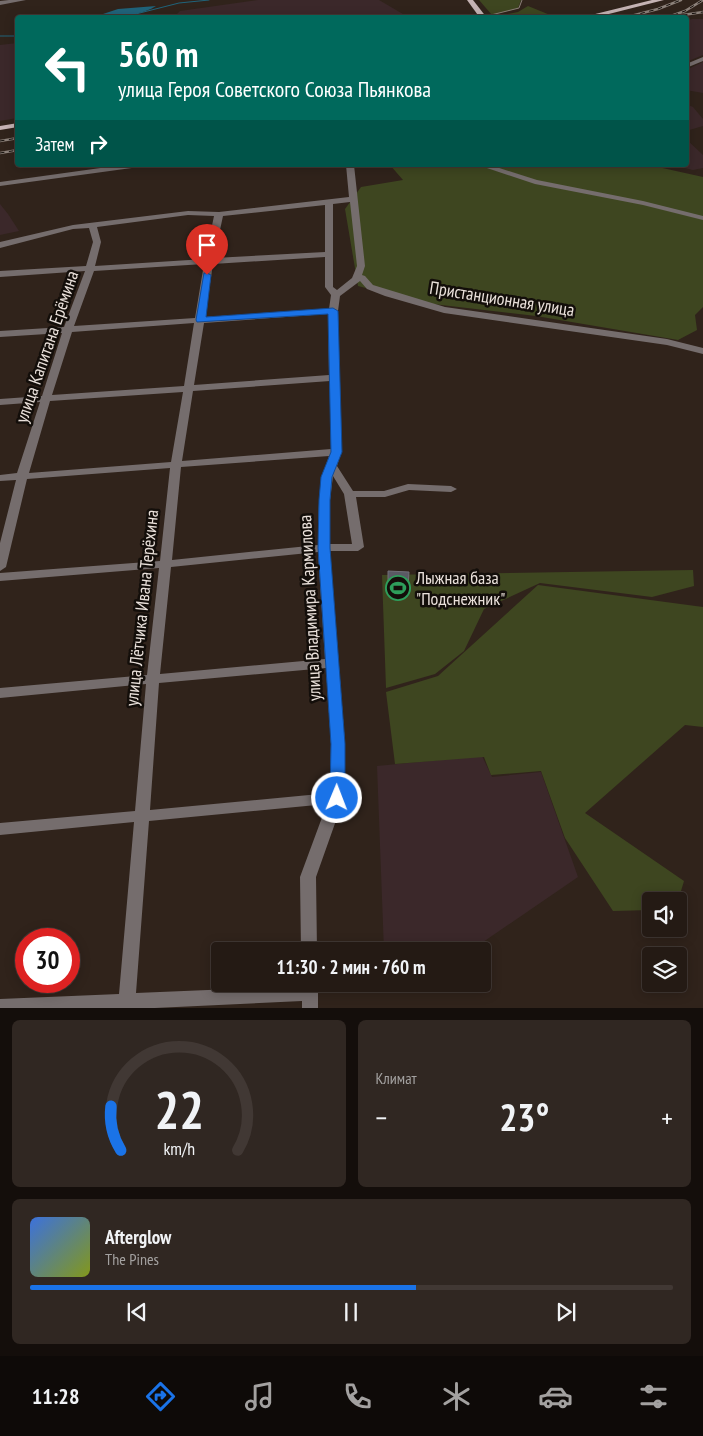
<!DOCTYPE html>
<html lang="ru">
<meta charset="utf-8">
<style>
:root{--surface:#241a14;--page:#302722;--text:#f1f3f6;--muted:#a3a1a0;--line:#413834;--accent:#1a73e8}
body{margin:0;font-family:"PT Sans Narrow",sans-serif;background:var(--page);color:var(--text);height:100vh;display:flex;flex-direction:column;font-size:19px;white-space:nowrap}
*{box-sizing:border-box;margin:0}
p{font-size:16px;color:var(--muted)}
.icon{flex:none;width:28px;height:28px;fill:none;stroke:currentColor;stroke-width:2;stroke-linecap:round;stroke-linejoin:round}
.map{position:relative;height:1008px;overflow:hidden}
.panel{display:flex;flex-direction:column;gap:12px;padding:12px;background:#140e0b;flex:1}
.panel>*{flex:none}
.hud{position:absolute;left:15px;top:15px;width:674px;height:152px;border-radius:5px;box-shadow:0 2px 12px #0003,0 0 0 1px var(--line);background:#00695c;color:#fff;overflow:hidden}
.controls{position:absolute;left:642px;top:892px;display:grid;gap:10px}
.controls a{display:grid;place-items:center;width:45px;height:45px;border-radius:5px;background:var(--surface);box-shadow:0 2px 12px #0003,0 0 0 1px var(--line);font-size:25px}
.speed{position:absolute;left:15px;top:928px;display:flex;gap:10px;font-size:25px;font-weight:700;text-align:center}
.speed>*{display:grid;place-content:center;width:65px;height:65px;border-radius:50%;background:var(--surface);box-shadow:0 2px 12px #0003,0 0 0 1px var(--line);line-height:1}
.speed .limit{border:8px solid #d22;background:#fff;color:#111}
.pin{position:absolute;display:grid;place-items:center;width:42px;height:42px;color:#fff;margin:-51px -21px;border-radius:50% 50% 50% 0;rotate:-45deg;box-shadow:0 0 5px #0007}
.pin .icon{rotate:45deg}
.me{position:absolute;width:55px;margin:-28px;rotate:1deg;stroke-linejoin:round;filter:drop-shadow(0 0 4px #0008)}
.turn{display:flex;align-items:center;gap:18px;height:105px;padding:0 20px;font-size:22px}
.turn .icon{width:65px;height:65px;stroke-width:2.5}
.turn b{display:block;font-size:35px;line-height:42px}
.then{display:flex;align-items:center;height:48px;padding:0 20px;background:#0003;gap:10px;font-size:19px}
.big{font-size:38px;font-weight:700;line-height:1.1}
.panel .widget{flex:1;display:flex;flex-direction:column;justify-content:center;gap:8px;min-width:0;padding:0 18px;border-radius:8px;background:var(--page)}
.panel .dial{align-items:center;gap:0}
.dial svg{height:130px;overflow:visible;fill:none;stroke:var(--line);stroke-width:7;stroke-linecap:round;text-anchor:middle}
.dial text{fill:var(--text);stroke:none}
.song{display:flex;align-items:center;gap:15px}
.cover{width:60px;height:60px;border-radius:8px;background:linear-gradient(135deg,hsl(220 70% 55%),hsl(70 70% 35%))}
.played{height:5px;border-radius:2px;background:linear-gradient(90deg,var(--accent) 60%,var(--line) 60%)}
.keys{display:flex;justify-content:space-around;direction:ltr}
.heat{display:flex;justify-content:space-between;align-items:center;font-size:28px;direction:ltr}
.panel .tiles{flex:1;display:grid;gap:12px;grid-template-columns:1fr 1fr}
.widget:last-child{grid-column:span 2}
.trip{position:absolute;left:211px;top:942px;width:280px;height:50px;border-radius:5px;background:var(--surface);box-shadow:0 2px 12px #0003,0 0 0 1px var(--line);font-weight:700;line-height:50px;text-align:center}
.menu{display:flex;height:80px;justify-content:space-around;align-items:center;background:#0e0a08;color:var(--muted)}
.menu .icon{width:35px;height:35px}
.menu .active{color:var(--accent)}
.menu b{font-size:22px;color:var(--text)}
.map>svg:first-child{display:block}
.industrial{fill:#3b282a}
.green{fill:#3e4620}
.water{fill:#20647b}
.lines{fill:none;stroke-linecap:round;stroke-linejoin:round}
.stream{stroke:#20647b;stroke-width:1}
.minor{fill:#756d6d;fill-rule:evenodd}
.major{fill:#c5b3b4;fill-rule:evenodd}
.tram{stroke:#8c817a;stroke-width:1}
.rail-casing{stroke:#8c817a;stroke-width:2.5}
.rail{stroke:#130e0a;stroke-width:1;stroke-dasharray:4.5;stroke-linecap:butt}
.wall{fill:#484956}
.building{fill:#5a5a64;stroke:#706f77}
.route{fill:#1a73e8;stroke:#114b97}
.labels{text-anchor:middle;stroke-width:5;stroke-linejoin:round;paint-order:stroke}
.street-label{font-size:18px;fill:#eae1db;stroke:#130e0a}
.poi-label{font-size:18px;fill:#eae1db;stroke:#130e0a;text-anchor:start}
</style>
<div class="map">
<svg width="703" height="1009" viewBox="0 0 703 1009">
<rect width="100%" height="100%" fill="#30231b"/>
<g class="industrial">
<polygon points="258,0 379,0 408,17 166,17 175,16 180,11"/>
<polygon points="692,19 703,19 703,55 686,62 686,21"/>
<polygon points="17,43 17,118 0,121 0,45"/>
<polygon points="703,62 703,93 686,90 686,70"/>
<polygon points="686,104 693,107 703,119 703,126 686,131"/>
<polygon points="686,139 703,155 703,168 693,170 673,165 686,165"/>
<polygon points="0,204 8,214 19,231 0,235"/>
<polygon points="482,756 492,777 541,772 578,877 470,951 384,951 377,766"/>
<polygon points="385,984 423,984 413,991 386,991"/>
</g>
<g class="green">
<polygon points="479,0 521,0 518,8 492,15"/>
<polygon points="528,6 555,17 498,16 518,12"/>
<polygon points="390,165 649,165 703,177 703,307 695,315 697,330 678,340 536,316 424,303 358,286 345,209 361,187 403,180"/>
<polygon points="693,570 694,586 652,597 540,583 484,609 464,651 435,674 386,688 382,575"/>
<polygon points="538,585 703,607 703,727 685,725 585,813 684,881 678,901 651,901 651,910 613,911 565,838 541,771 491,775 484,757 395,764 386,692 438,676"/>
</g>
<path class="water" d="M156,6c-15,10 -43,12 -62,11l24,-8z"/>
<g class="lines">
<g class="stream">
<polyline points="120,18 179,3 209,0"/>
<polyline points="0,36 18,36"/>
</g>
<g class="minor">
<polygon points="9,0 26,0 0,5 0,1"/>
<polygon points="703,57 703,61 686,68 686,64"/>
<polygon points="122,165 143,165 139,167 0,186 0,182"/>
<path d="M346,165h8l11,101 -3,9 3,1 8,9 72,22 222,32 36,9v6l-36,-9 -223,-32 -59,-17 -18,-7 -7,-8 -20,15 -2,15 3,141 -4,14 16,25h31l24,-7 43,2 6,3 -6,3 -42,-2 -24,7h-29l8,50 -6,4h-28l15,193 -1,54 -28,79 1,74h-16l-1,-74 27,-73 -178,17 -13,172 166,-7v-2h16v25h-16v-8l-168,8h-134v-10l119,-5 15,-172 -134,13v-12l135,-12 11,-127 -146,14v-10l147,-13 12,-107 -159,13v-8l160,-12 10,-93 -143,11 -21,88 -6,4v-28l16,-63 -16,1v-6l17,-2 23,-71 -40,3v-6l42,-3 20,-63 -62,4v-6l64,-4 21,-56 -85,6v-6l86,-5 7,-24 -4,-14 -16,1 -73,19v-6l73,-17 115,-14 31,1 130,-15zM350,202l7,64 -5,12 -15,12 -4,-3v-83zM325,205v47l-111,6 9,-42zM188,215l26,1 -9,43 -110,7 6,-24 -4,-15zM325,257v30l6,8 -2,14 -124,8 8,-53zM204,264l-9,54 -121,8 20,-55zM328,314l1,61 -135,10 10,-62zM194,323l-10,63 -132,9 20,-63zM330,381l1,68 -149,12 11,-70zM183,392l-12,70 -142,11 21,-72zM329,456c-11,32 -11,55 -11,89l-146,15 9,-93zM333,476l11,18 8,50h-22v-44zM318,552l7,107 -165,15 11,-107zM326,668l5,76 -1,49 -180,17 9,-127z"/>
<polygon points="478,165 490,165 537,180 643,201 703,216 703,220 643,205 535,184"/>
</g>
<g class="major">
<polygon points="467,0 473,0 487,18 480,18"/>
<polygon points="652,0 664,0 593,18 579,18"/>
<polygon points="18,123 18,127 0,130 0,126"/>
</g>
<polyline class="tram" points="479,18 519,8 522,0"/>
<defs>
<g id="rail">
<polyline points="683,15 703,12"/>
<polyline points="623,18 658,9 681,0"/>
<polyline points="665,18 685,11 703,0"/>
<polyline points="0,141 18,138"/>
<polyline points="0,153 18,150"/>
</g>
</defs>
<use href="#rail" class="rail-casing"/>
<use href="#rail" class="rail"/>
</g>
<polygon class="wall" points="388,571 409,572 408,597 388,596"/>
<polygon class="building" points="388,571 409,572 408,587 388,587"/>
<polygon class="route" points="204,273 207,273 211,275 206,317 333,308 338,311 342,452 332,477 330,500 330,548 345,744 345,798 343,802 337,804 332,802 330,798 331,744 318,548 319,500 321,477 331,452 328,314 197,322 196,320"/>
<defs>
<symbol id="stadium-ring" viewBox="-11 -11 22 22"><circle r="9.5" fill="#130e0a" stroke="#2e9e5b" stroke-width="1.5"/><path d="M0-5a6.5 5 0 1 0 0 10a6.5 5 0 1 0 0-10ZM-3.5-1.8h7v3.6h-7Z" fill="#2e9e5b"/></symbol>
</defs>
<g fill-rule="evenodd">
<use href="#stadium-ring" x="384" y="574" width="28" height="28"/>
</g>
<g class="labels">
<g class="street-label">
<text transform="translate(502 299) rotate(9)" y="6">Пристанционная улица</text>
<text transform="translate(47 347) rotate(-71)" y="6">улица Капитана Ерёмина</text>
<text transform="translate(142 608) rotate(-84)" y="6">улица Лётчика Ивана Терёхина</text>
<text transform="translate(310 608) rotate(-93)" y="6">улица Владимира Кармилова</text>
</g>
<g class="poi-label">
<text x="416" y="584">Лыжная база<tspan x="416" dy="21">"Подснежник"</tspan></text>
</g>
</g>
</svg>
<div class="controls">
<a><svg class="icon" aria-label="sound" viewBox="0 0 24 24"><path d="M4 9h4l5-4v14l-5-4H4zM17 9q2 3 0 6"/></svg></a>
<a><svg class="icon" aria-label="layers" viewBox="0 0 24 24"><path d="M12 4l9 5-9 5-9-5zM3 14l9 5 9-5"/></svg></a>
</div>
<div class="speed"><div class="limit">30</div></div>
<div class="pin" style="left:207px;top:275px;background:#d93025"><svg class="icon" aria-label="arrive" viewBox="0 0 24 24"><path d="M6 21V4h12l-3 4 3 4H6"/></svg></div>
<svg class="me" style="left:337px;top:798px" viewBox="-20 -20 40 40"><circle r="17" fill="#1a73e8" stroke="#fff" stroke-width="3"/><path d="M0-11L8 9 0 5-8 9z" fill="#fff"/></svg>
<div class="trip">11:30 · 2 мин · 760 m</div>
<div class="hud">
<div class="turn"><svg class="icon" aria-label="left" viewBox="0 0 24 24"><path d="M17 20v-9H6M10 6l-5 5 5 5"/></svg><div><b>560 m</b>улица Героя Советского Союза Пьянкова</div></div>
<div class="then">Затем<svg class="icon" aria-label="right" viewBox="0 0 24 24"><path d="M7 20v-9h11M14 6l5 5-5 5"/></svg></div>
</div>
</div>
<section class="panel">
<div class="tiles">
<div class="widget dial"><svg viewBox="0 0 100 80">
<path d="M14 69A42 42 0 1 1 86 69"/>
<path d="M14 69A42 42 0 0 1 8 42" stroke="#1a73e8"/>
<text x="50" y="56" font-size="32" font-weight="700">22</text>
<text x="50" y="72" font-size="11">km/h</text>
</svg></div>
<div class="widget"><p>Климат</p>
<div class="heat"><a>−</a><b class="big">23°</b><a>+</a></div>
</div>
<div class="widget">
<div class="song"><i class="cover"></i><div><b>Afterglow</b><p>The Pines</p></div></div>
<div class="played"></div>
<div class="keys"><svg class="icon" aria-label="previous" viewBox="0 0 24 24"><path d="M18 5L8 12l10 7zM5 5v14"/></svg><svg class="icon" aria-label="pause" viewBox="0 0 24 24"><path d="M8 5v14M16 5v14"/></svg><svg class="icon" aria-label="next" viewBox="0 0 24 24"><path d="M6 5l10 7-10 7zM19 5v14"/></svg></div>
</div>
</div>
</section>
<nav class="menu">
<b>11:28</b>
<svg class="icon active" aria-label="directions" viewBox="0 0 24 24"><path d="M12 3l9 9-9 9-9-9zM9 14v-3h6M13 9l2 2-2 2"/></svg>
<svg class="icon" aria-label="music" viewBox="0 0 24 24"><path d="M9 18V5l10-2v13"/><circle cx="6" cy="18" r="3"/><circle cx="16" cy="16" r="3"/></svg>
<svg class="icon" aria-label="phone" viewBox="0 0 24 24"><path d="M5 4h4l2 5-3 2q2 4 5 5l2-3 5 2v4C11 20 4 13 5 4z"/></svg>
<svg class="icon" aria-label="climate" viewBox="0 0 24 24"><path d="M12 3v18M4 7l16 10M4 17L20 7"/></svg>
<svg class="icon" aria-label="car" viewBox="0 0 24 24"><path d="M5 17H2v-5l4-1 3-4h7l3 4 3 1v5h-3M9 17h6M6 11h13"/><circle cx="7" cy="17" r="2"/><circle cx="17" cy="17" r="2"/></svg>
<svg class="icon" aria-label="filters" viewBox="0 0 24 24"><path d="M4 7h16M4 17h16"/><circle cx="9" cy="7" r="2"/><circle cx="15" cy="17" r="2"/></svg>
</nav>
